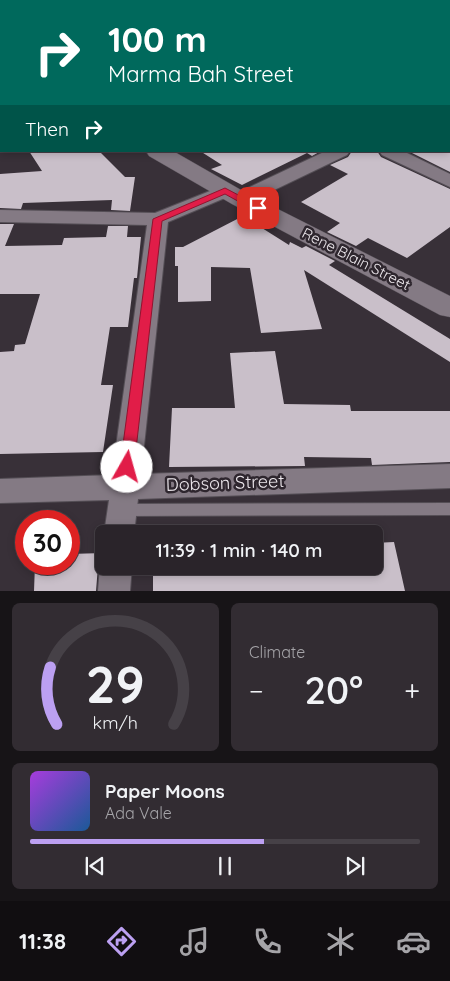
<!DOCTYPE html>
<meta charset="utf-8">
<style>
:root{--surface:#2a242a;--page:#322c32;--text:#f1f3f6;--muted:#a5a4a8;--line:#464147;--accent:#bca0f2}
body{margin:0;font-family:Quicksand,sans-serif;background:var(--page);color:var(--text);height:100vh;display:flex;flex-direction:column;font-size:19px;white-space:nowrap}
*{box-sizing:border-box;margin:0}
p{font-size:16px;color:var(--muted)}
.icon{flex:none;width:28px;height:28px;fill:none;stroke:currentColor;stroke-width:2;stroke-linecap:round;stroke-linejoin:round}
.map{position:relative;height:591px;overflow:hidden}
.details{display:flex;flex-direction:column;gap:12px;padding:12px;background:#171417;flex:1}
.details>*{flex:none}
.top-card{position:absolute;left:0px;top:0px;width:450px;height:152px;box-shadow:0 2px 8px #0003,0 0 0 1px var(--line);background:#00695c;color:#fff;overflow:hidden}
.speed{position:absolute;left:15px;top:510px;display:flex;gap:10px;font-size:25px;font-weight:700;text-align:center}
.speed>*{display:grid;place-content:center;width:65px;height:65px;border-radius:50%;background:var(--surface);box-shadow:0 2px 8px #0003,0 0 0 1px var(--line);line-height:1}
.speed .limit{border:8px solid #d22;background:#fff;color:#111}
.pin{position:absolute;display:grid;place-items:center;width:42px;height:42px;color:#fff;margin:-21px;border-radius:10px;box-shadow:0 2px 8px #0006}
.me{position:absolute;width:55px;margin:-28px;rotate:7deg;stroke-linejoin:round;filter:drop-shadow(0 0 4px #0008)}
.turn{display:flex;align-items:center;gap:18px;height:105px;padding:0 25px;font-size:22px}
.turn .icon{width:65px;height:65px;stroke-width:2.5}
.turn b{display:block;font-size:35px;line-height:42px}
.then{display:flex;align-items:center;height:48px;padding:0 25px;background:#0003;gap:10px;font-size:19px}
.big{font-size:38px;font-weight:600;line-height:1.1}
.details .card{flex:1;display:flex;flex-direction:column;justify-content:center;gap:8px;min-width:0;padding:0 18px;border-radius:8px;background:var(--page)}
.details .dial{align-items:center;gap:0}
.dial svg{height:130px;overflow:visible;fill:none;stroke:var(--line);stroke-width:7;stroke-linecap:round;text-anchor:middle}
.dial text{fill:var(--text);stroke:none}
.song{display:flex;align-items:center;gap:15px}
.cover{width:60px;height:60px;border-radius:8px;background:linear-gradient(135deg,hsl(280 70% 55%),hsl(210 70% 35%))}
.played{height:5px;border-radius:2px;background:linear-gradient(90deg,var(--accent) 60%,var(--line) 60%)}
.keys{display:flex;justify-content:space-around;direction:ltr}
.heat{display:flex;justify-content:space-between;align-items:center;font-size:28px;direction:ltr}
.details .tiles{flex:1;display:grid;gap:12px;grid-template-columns:1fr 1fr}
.card:last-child{grid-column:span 2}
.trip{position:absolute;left:95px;top:525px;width:288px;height:50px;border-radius:8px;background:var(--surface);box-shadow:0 2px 8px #0003,0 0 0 1px var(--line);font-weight:600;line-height:50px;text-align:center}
.dock{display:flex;height:80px;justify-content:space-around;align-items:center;background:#110e11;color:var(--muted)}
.dock .icon{width:35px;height:35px}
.dock .current{color:var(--accent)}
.dock b{font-size:22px;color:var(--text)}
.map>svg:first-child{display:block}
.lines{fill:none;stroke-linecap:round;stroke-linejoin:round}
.stream{fill:#826784;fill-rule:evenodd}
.building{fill:#c9bfc9}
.service-casing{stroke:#544e55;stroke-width:2}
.minor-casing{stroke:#544e55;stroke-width:2}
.tertiary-casing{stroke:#544e55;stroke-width:1}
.service{fill:#847a84;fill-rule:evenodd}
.minor{fill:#847a84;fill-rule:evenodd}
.tertiary{fill:#847a84;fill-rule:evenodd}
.route{fill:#e11d48;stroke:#92132f}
.labels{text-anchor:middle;stroke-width:5;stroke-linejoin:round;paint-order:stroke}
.street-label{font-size:15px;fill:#ece7ec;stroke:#2e262e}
.near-street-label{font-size:18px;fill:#ece7ec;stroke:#2e262e}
</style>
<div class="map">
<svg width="450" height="591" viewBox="0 0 450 591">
<rect width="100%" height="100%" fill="#383038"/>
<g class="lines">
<polygon class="stream" points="222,0 228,0 229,1 224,1"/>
</g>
<g class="building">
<polygon points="450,135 450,172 408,151 449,151"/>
<polygon points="29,151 99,151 125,177 135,177 130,211 111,210 112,200 23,203 21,209 0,208 0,174 42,171"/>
<polygon points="200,151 321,151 312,156 307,153 242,185 211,169 222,165"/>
<polygon points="352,151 377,151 381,157 450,189 450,227 407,258 368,238 356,246 327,232 340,223 301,202 348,174 330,165 348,157"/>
<polygon points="243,216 289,245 290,242 302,248 306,246 335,261 329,265 450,339 450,362 304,270 322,329 261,333 250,268 211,267 211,301 178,302 178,266 175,266 175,247 183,247"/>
<polygon points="0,224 14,224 5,246 62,245 64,238 106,237 108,226 128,226 127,237 141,237 137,278 134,278 128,327 110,327 101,385 113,385 103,452 0,454 0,352 14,351 15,345 25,344 40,294 0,294"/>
<polygon points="275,351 284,404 350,405 351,411 450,411 450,462 372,465 371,458 304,457 305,466 169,467 172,408 235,408 230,353"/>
<polygon points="394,542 405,591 153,591 153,566 374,566 374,543"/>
<polygon points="104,553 98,566 96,591 34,591 35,564 69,564 69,554"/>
</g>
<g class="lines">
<defs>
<polygon id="service" points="450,503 450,515 122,516 117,515 115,510 117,505 122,504"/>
<g id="minor">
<polygon points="68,0 82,0 82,1 69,1"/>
<polygon points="209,0 224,0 224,1 210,1"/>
<polygon points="231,0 246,0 246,1 232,1"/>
<rect x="449" y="33" width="1" height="9"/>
<polygon points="450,88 450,98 449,99 449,89"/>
<polygon points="326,151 350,151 347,155 247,203 240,205 233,203 230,199 233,195"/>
<polygon points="379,151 403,151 450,174 450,187 382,155"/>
<polygon points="225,185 232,187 234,191 232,195 168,222 141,474 450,464 450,488 138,499 134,534 104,534 109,500 0,503 0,479 112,475 147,225 0,222 0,210 155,213"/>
<polygon points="104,558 104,566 132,566 130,591 98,591 100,566"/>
</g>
<g id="tertiary">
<rect x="0" y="61" width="1" height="11"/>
<polygon points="146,151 173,151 248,194 450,296 450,317 440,315 232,204 149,156"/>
</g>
</defs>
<use href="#service" class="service-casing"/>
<use href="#minor" class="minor-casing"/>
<use href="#tertiary" class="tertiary-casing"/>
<use href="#service" class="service"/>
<use href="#minor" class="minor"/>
<use href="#tertiary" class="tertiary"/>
</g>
<polygon class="route" points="225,188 263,208 261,210 254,210 225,194 162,221 134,467 132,472 127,473 122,472 120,467 153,219"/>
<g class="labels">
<g class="street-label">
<text transform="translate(356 259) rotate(27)" y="5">Rene Blain Street</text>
</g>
<g class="near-street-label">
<text transform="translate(225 483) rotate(-2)" y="6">Dobson Street</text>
</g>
</g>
</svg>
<div class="speed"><div class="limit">30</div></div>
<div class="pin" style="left:258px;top:208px;background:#d93025"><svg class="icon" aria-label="arrive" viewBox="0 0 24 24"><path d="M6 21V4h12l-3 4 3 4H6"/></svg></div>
<svg class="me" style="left:127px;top:467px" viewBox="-20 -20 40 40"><circle r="19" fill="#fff"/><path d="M0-13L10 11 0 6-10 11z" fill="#e11d48"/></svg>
<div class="trip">11:39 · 1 min · 140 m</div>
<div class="top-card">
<div class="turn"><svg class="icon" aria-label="right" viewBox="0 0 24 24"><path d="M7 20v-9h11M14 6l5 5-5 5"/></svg><div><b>100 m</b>Marma Bah Street</div></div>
<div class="then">Then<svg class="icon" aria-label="right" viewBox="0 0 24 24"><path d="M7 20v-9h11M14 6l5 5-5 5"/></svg></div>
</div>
</div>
<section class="details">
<div class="tiles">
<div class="card dial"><svg viewBox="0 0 100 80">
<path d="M14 69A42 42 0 1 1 86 69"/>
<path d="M14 69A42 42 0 0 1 10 34" stroke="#bca0f2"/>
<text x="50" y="56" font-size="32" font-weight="700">29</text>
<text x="50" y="72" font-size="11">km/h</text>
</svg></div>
<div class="card"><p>Climate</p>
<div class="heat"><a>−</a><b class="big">20°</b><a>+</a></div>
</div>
<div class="card">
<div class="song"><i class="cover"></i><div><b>Paper Moons</b><p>Ada Vale</p></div></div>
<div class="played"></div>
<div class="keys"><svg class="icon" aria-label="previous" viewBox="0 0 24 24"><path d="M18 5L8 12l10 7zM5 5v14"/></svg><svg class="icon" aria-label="pause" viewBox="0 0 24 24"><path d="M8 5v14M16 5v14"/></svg><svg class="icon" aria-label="next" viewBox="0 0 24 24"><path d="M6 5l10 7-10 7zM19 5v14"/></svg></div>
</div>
</div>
</section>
<nav class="dock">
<b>11:38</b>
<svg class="icon current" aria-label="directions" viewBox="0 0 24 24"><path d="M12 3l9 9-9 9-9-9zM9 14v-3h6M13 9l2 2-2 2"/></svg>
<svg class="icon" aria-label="music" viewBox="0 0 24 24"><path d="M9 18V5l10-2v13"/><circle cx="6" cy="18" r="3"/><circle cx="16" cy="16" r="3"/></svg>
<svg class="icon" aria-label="phone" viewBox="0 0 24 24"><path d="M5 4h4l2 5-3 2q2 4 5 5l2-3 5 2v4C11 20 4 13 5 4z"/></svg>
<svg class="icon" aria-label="climate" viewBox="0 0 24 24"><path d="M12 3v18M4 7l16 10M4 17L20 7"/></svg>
<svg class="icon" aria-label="car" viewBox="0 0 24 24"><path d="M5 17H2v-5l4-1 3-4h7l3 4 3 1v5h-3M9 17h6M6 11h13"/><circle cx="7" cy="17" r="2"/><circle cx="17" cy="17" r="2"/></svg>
</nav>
